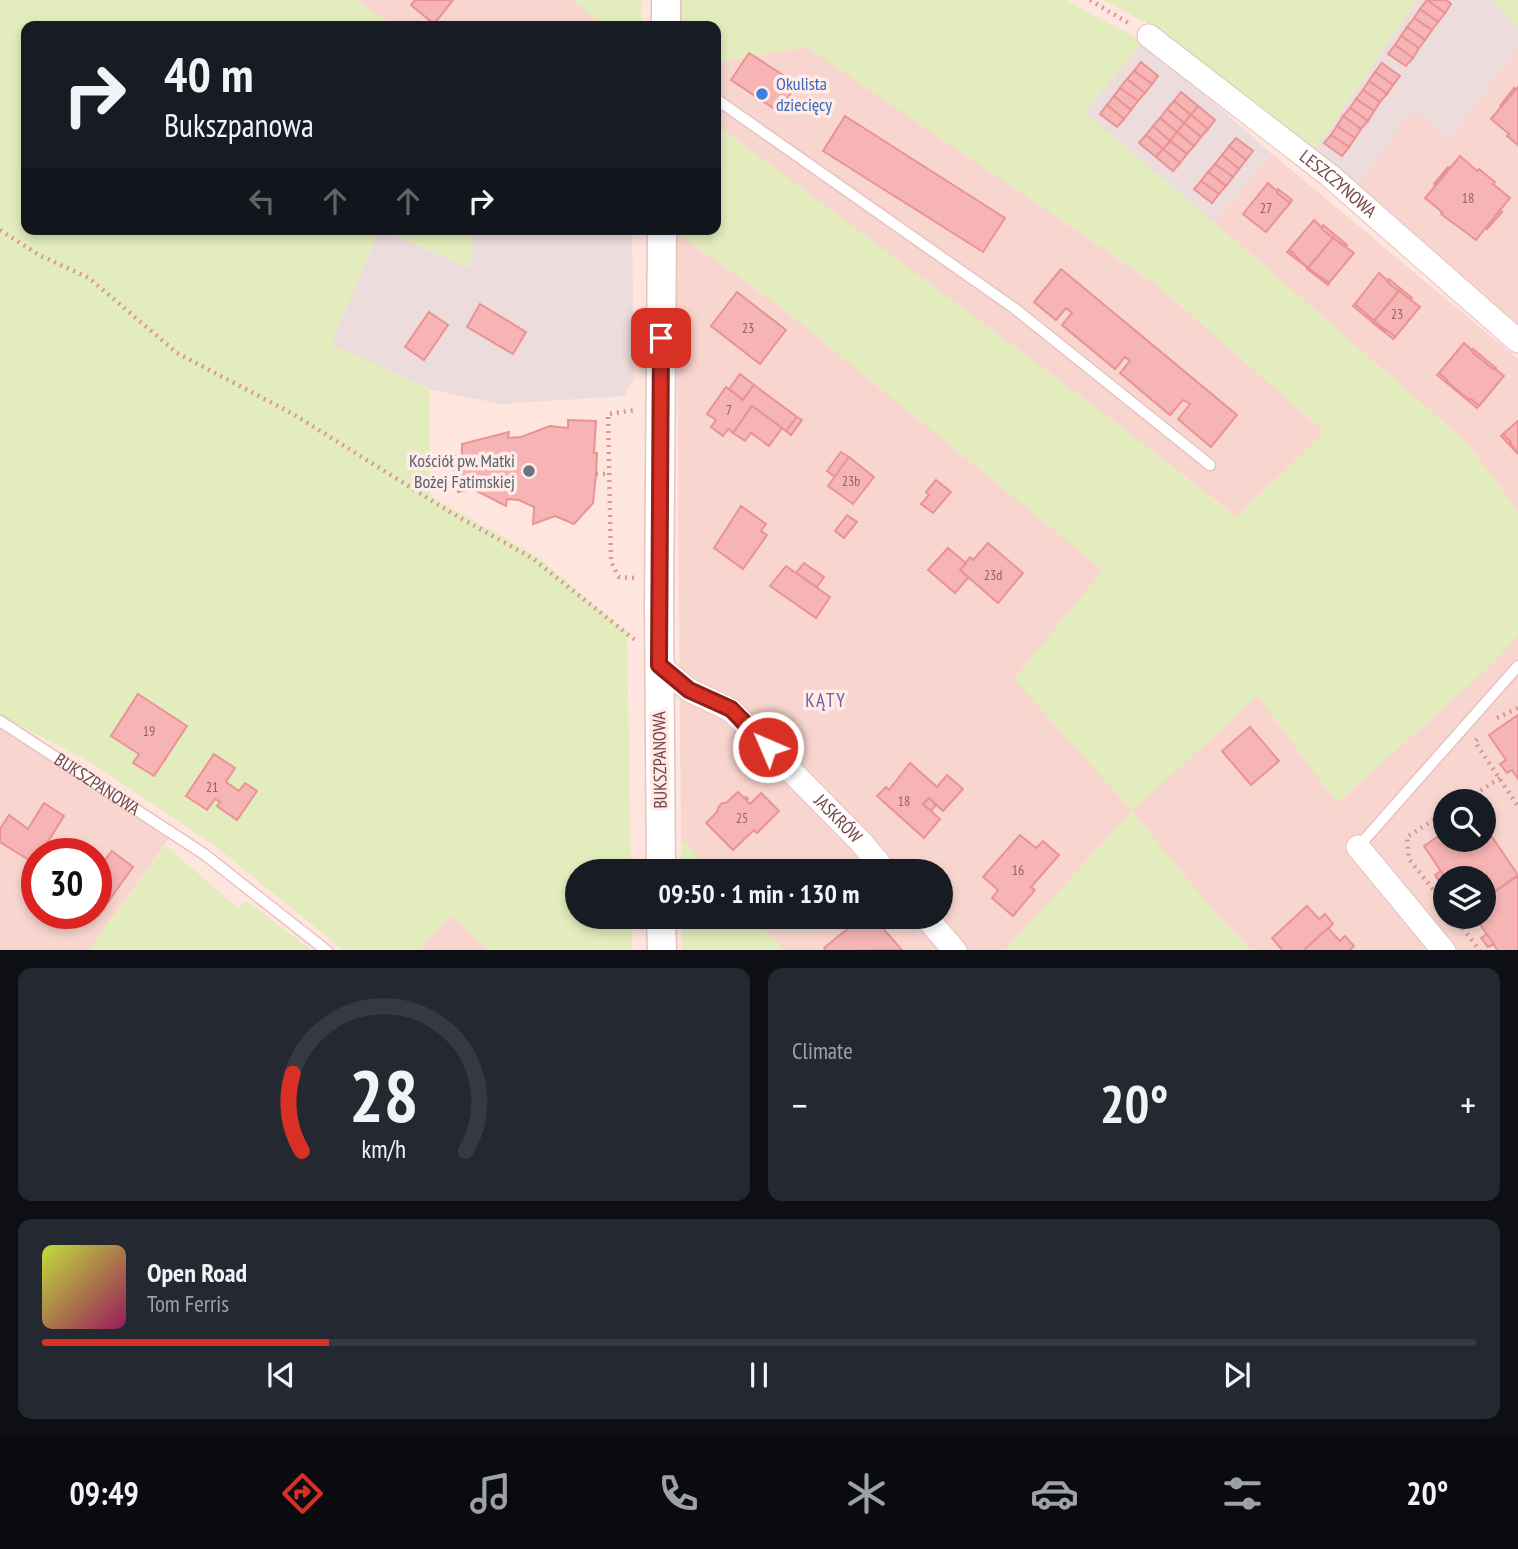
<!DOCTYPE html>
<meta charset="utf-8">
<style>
:root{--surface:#171b24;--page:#242831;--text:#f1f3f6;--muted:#9ea1a6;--line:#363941;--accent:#d93025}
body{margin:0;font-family:"PT Sans Narrow",sans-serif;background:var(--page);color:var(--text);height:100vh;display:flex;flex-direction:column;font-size:26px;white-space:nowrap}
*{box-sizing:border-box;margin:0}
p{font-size:23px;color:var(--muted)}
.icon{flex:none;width:38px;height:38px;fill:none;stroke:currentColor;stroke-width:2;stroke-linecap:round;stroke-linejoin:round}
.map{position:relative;height:950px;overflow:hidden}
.details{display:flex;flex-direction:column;gap:18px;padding:18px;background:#0d0f14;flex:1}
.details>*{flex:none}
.guide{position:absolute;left:21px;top:21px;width:700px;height:214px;border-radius:14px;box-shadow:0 4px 10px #0003;background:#171b24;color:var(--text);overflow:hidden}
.fabs{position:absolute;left:1433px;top:789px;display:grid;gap:14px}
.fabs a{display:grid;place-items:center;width:63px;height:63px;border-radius:50%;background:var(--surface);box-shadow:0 4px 10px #0003;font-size:35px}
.speed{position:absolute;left:21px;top:838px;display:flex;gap:14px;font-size:35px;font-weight:700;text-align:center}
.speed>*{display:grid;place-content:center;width:91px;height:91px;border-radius:50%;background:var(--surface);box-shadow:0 4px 10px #0003;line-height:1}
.speed .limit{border:10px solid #d22;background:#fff;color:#111}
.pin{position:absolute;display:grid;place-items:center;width:60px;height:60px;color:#fff;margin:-30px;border-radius:14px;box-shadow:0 4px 10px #0006}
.me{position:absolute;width:77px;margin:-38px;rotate:315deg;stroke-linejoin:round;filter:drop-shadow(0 0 5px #0008)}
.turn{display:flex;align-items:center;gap:24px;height:147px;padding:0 28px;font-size:32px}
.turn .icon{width:91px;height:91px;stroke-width:2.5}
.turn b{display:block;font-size:49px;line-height:60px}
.lanes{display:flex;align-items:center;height:66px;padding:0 28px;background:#0003;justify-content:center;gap:35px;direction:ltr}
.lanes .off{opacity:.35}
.big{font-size:52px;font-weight:800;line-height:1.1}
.details .widget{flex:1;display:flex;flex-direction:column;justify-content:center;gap:10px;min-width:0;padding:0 24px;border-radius:14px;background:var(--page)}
.details .dial{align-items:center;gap:0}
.dial svg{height:182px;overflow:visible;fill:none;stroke:var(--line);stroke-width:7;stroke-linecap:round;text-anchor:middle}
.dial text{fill:var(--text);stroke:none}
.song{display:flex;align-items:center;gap:21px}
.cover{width:84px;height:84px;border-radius:10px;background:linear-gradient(135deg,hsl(70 70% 55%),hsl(330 70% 35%))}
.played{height:7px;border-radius:4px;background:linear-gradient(90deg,var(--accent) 20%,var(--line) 20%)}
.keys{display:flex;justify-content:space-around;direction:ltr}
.heat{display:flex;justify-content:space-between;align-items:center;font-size:38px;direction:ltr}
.details .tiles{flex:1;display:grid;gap:18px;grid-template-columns:1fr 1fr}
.widget:last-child{grid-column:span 2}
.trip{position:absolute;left:565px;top:859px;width:388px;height:70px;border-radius:35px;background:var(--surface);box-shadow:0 4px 10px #0003;font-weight:800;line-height:70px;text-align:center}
.tabs{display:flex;height:112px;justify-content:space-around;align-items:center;background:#090b0e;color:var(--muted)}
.tabs .icon{width:49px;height:49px}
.tabs .current{color:var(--accent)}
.tabs b{font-size:32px;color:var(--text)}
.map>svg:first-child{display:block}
.residential{fill:#f8d6cf;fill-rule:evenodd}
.industrial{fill:#ecdcdb}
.green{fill:#e3ecbc}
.building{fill:#f6b4b4;stroke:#ea9395;stroke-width:2}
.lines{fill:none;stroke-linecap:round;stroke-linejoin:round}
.service-casing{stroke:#e8c2bf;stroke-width:13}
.minor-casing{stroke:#e8c2bf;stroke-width:25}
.tertiary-casing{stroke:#e8c2bf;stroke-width:31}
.path{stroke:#da9799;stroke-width:4.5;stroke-dasharray:2 5;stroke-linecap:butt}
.service{stroke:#fff;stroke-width:10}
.minor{stroke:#fff;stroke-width:23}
.tertiary{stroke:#fff;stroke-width:28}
.route-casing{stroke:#8d1f18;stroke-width:18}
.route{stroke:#d93025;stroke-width:12}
.shop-dot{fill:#3f7fe0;stroke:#ffebe7;stroke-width:2.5}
.worship-dot{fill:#6b7280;stroke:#ffebe7;stroke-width:2.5}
.labels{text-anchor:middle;stroke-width:7;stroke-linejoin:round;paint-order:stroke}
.number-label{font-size:14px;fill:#966162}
.shop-label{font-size:18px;fill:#366cbe;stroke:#ffebe7;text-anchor:start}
.street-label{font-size:18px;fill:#764547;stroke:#ffebe7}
.worship-label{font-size:18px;fill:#5b616d;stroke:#ffebe7;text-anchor:end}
.neighbourhood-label{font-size:19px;letter-spacing:2px;fill:#6f5f9a;stroke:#ffebe7}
</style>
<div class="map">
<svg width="1518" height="951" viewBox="0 0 1518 951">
<rect width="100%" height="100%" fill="#fee5de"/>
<g class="residential">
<polygon points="356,0 572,0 604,26 394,26"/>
<polygon points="1518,46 1518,329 1358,184 1412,110 1450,139"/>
<polygon points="807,47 1158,286 1325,432 1237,517 1120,426 716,124 716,63"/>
<polygon points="1271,153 1518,359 1518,511 1466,442 1215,223"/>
<path d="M676,232l107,77 475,387 79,107 153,-137 28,-31v315h-267l-37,-38 -82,-101 -127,139h-221l-31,-33h189v-45l-231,-1 -30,-33zM1446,802h38v38h-38zM1446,878h38v39h-38z"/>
<path d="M0,721l172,113 -83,116h-89zM37,854h59v60h-59z"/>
<polygon points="452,915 488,950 418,951"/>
</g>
<g class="industrial">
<polygon points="1417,0 1492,0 1518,28 1518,46 1450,139 1412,111 1358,184 1315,150"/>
<polygon points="1144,41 1271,153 1215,223 1084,112"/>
<polygon points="379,229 469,268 472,229 632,229 634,379 624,396 500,404 429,389 331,344"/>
</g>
<g class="green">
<polygon points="0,0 356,0 394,26 26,26 26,229 380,229 331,344 429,389 430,496 535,555 627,632 631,871 578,872 578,917 632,917 632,950 488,950 452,916 418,950 343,950 219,849 92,763 0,715"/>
<polygon points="572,0 642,0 641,26 604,26"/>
<polygon points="677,0 1064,0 1144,41 1084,112 1215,223 1466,442 1518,511 1518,635 1490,666 1337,803 1258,696 1132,811 1214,912 1251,950 1005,950 1132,811 1014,679 1103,570 783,309 676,232 676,229 716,229 716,124 1120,426 1236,517 1325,432 1158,286 807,47 716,63 716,26 677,26"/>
<polygon points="1103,0 1417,0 1315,150 1159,29"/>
<polygon points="1492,0 1518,0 1518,28"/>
<polygon points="380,229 472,229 470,268"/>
<polygon points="681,838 711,871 681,871"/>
<polygon points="165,845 238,908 247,901 311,950 89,950"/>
<polygon points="681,917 753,917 784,950 682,950"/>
</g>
<g class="building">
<polygon points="415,0 453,0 434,24 411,5"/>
<polygon points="1427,0 1446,0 1451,4 1445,13"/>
<polygon points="1427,0 1445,13 1438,22 1420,9"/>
<polygon points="1420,9 1438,22 1432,30 1414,18"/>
<polygon points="1414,18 1432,30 1425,40 1407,27"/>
<polygon points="1407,27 1425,40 1419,48 1401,36"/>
<polygon points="1401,36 1419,48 1413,58 1395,45"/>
<polygon points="1395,45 1413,58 1406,66 1388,54"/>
<polygon points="749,53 797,84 779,112 731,80"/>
<polygon points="1141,62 1158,76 1152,84 1134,71"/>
<polygon points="1382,63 1400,76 1393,85 1375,72"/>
<polygon points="1134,71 1152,84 1145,93 1127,79"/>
<polygon points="1375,72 1393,85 1387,94 1369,81"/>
<polygon points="1127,79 1145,93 1138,101 1120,88"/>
<polygon points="1369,81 1387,94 1380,102 1363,90"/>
<polygon points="1518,87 1518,145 1507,136 1509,134 1491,119"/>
<polygon points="1120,88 1138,101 1131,110 1114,96"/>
<polygon points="1514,88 1516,89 1501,107 1500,106"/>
<polygon points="1363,90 1380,102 1374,111 1356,99"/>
<polygon points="1181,92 1198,106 1191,115 1174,101"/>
<polygon points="1114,96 1131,110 1124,119 1107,105"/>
<polygon points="1356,99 1374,111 1368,121 1350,108"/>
<polygon points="1174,101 1191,115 1184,123 1167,109"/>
<polygon points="1107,105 1124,119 1117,127 1100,114"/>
<polygon points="1198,106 1215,120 1208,129 1191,115"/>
<polygon points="1350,108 1368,121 1361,129 1343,116"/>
<polygon points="1167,109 1184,123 1177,132 1160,118"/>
<polygon points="1191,115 1208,129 1201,137 1184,123"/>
<polygon points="845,116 1005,218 983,252 823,151"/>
<polygon points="1343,116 1361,129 1355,138 1337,126"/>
<polygon points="1160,118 1177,132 1170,141 1153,126"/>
<polygon points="1184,123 1201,137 1194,146 1177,132"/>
<polygon points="1153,126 1170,141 1163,149 1146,135"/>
<polygon points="1337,126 1355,138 1349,147 1331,135"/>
<polygon points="1177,132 1194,146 1187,154 1170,141"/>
<polygon points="1146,135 1163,149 1156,157 1139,143"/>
<polygon points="1331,135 1349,147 1342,156 1324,143"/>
<polygon points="1236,138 1253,151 1246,160 1229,146"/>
<polygon points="1170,141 1187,154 1180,163 1163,149"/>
<polygon points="1229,146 1246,160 1239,169 1222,155"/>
<polygon points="1163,149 1180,163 1173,171 1156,157"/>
<polygon points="1222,155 1239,169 1233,177 1215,164"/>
<polygon points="1460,156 1477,171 1479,169 1495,182 1493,184 1510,198 1476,240 1441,214 1442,212 1425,198"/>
<polygon points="1215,164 1233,177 1226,186 1208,172"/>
<polygon points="1448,167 1450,168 1435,186 1434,184"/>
<polygon points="1208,172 1226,186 1219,194 1201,181"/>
<polygon points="1201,181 1219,194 1212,203 1194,189"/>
<polygon points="1268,183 1290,203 1266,232 1243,214"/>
<polygon points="1278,189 1292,200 1290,203 1277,193"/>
<polygon points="1500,210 1502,212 1487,229 1486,228"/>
<polygon points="1314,220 1333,238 1308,268 1289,250"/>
<polygon points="1323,225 1335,235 1333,238 1322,229"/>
<polygon points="1335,235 1347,245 1343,246 1333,238"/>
<polygon points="1333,238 1354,253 1329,283 1308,268"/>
<polygon points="1289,250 1297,257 1296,258 1308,268 1287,252"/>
<polygon points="1308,268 1329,283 1328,285 1307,269"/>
<polygon points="1061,269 1237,415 1211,447 1178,419 1190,404 1183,400 1170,415 1120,373 1130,361 1125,357 1115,369 1062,325 1072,313 1066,308 1056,320 1034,302"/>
<polygon points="1379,273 1399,291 1374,321 1355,304"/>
<polygon points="1389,279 1401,289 1399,291 1388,283"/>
<polygon points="1401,289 1412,298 1411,300 1409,300 1399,291"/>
<polygon points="1399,291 1420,307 1395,337 1374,321"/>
<polygon points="737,292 786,330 760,364 711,326"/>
<polygon points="480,304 526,332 513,354 467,327"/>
<polygon points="1355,304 1374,321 1373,323 1353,306"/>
<polygon points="429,312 448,325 424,360 405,347"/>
<polygon points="1374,321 1386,331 1387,330 1395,337 1393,339 1373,323"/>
<polygon points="1464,343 1493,369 1494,368 1504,376 1479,406 1471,399 1469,400 1446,381 1447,380 1439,373"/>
<polygon points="1473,349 1496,368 1495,369 1494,368 1493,369 1472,352"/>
<polygon points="1439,373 1447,380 1446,381 1469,400 1471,399 1479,406 1477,408 1437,375"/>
<polygon points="740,374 754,385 743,400 729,389"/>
<polygon points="754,385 797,417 786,431 752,406 733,433 728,429 723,436 711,427 716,420 707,414 726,387 743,400"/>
<polygon points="752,406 782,428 769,446 751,433 745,441 733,433"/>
<polygon points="797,417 802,420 791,435 786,431"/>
<polygon points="568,420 596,421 594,453 597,453 596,474 593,503 574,524 555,516 533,524 534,507 519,500 507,499 506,506 473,489 458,492 461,467 455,467 456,456 462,456 462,444 509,432 508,438 521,437 550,426 568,428"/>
<polygon points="1518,421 1518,453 1503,434"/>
<polygon points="1503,434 1511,442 1509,443 1518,454 1501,436"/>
<polygon points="841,452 849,457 835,477 827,471"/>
<polygon points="849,457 874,477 853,504 828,486"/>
<polygon points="936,480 951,492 933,513 921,504 929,495 926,492"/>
<polygon points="741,506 766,524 761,531 767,535 743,569 714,548"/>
<polygon points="847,515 857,522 844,538 835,531"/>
<polygon points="988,543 1023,573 998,603 960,570 970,557 973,560"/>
<polygon points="948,548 966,563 960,570 968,578 955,593 928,570"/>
<polygon points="804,563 824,577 817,587 796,573"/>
<polygon points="786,566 830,597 816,618 770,586"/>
<polygon points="138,694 187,726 154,776 133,763 139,754 111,736"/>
<polygon points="1518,715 1518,779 1512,770 1507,773 1500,764 1506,760 1489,735"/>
<polygon points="1250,727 1279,761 1251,785 1222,751"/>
<polygon points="214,754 235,768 226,782 239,791 245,783 257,791 237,820 217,806 220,802 215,799 207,810 186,796"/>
<polygon points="910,763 937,787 947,775 963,789 943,811 929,798 923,804 940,819 924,838 877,796 886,787 889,790"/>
<polygon points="738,792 745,799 746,797 748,799 746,800 750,804 761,793 779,811 757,833 754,830 733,850 706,823 717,812 718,808 722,803 726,803"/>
<polygon points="929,798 936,805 931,811 923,804"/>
<polygon points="44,803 64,816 40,854 37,854 37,859 34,863 0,842 0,829 9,815 28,829"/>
<polygon points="1484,825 1518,875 1484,899 1484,878 1446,879 1424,846 1446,831 1446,840 1484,840"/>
<polygon points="1020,835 1036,848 1043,841 1059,855 1031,887 1035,890 1013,916 992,898 998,890 983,877"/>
<polygon points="112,851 133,867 108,902 105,900 96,912 96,860 102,864"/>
<polygon points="807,863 815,872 798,872"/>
<polygon points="1441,871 1446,879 1446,882 1442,885 1435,875"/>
<polygon points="1518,876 1518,951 1498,951 1475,917 1484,917 1484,899"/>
<polygon points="1307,906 1319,919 1325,914 1333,924 1303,951 1283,951 1272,938"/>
<polygon points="862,917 873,917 902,950 826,951 824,948"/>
<polygon points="1328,928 1340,941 1345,936 1354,946 1349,951 1303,951"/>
<polygon points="1487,934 1494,944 1488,947 1481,938"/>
</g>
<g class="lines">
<defs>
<g id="service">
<polyline points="716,99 1014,308 1210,465"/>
<path id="s1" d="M0,721l204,133 123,97"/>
<polyline points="1358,847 1518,666"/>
</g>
<g id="minor">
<path id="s2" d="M1149,36l180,139 189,166"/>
<path id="s3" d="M659,665l30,25 42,20 129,131 26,31"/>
<polyline points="1358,847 1444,951"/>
<polyline points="926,917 955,951"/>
</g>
<g id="tertiary">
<polyline points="666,26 666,0"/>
<polyline points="661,872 659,608 662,229"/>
<polyline points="661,917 662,951"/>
</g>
</defs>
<use href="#service" class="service-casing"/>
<use href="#minor" class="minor-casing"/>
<use href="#tertiary" class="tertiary-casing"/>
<g class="path">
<polyline points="1090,0 1130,24"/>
<polyline points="0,230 39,255 89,278 177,353 293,414 450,512 532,558 635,640"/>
<polyline points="596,474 609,474"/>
<polyline points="634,578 619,577 611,562 608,414 636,410"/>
<polyline points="1497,718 1518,708"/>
<polyline points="1477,739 1475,742 1518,806"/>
<polyline points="1463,802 1500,778"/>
<polyline points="1446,812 1407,837 1409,859 1446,906"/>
<polyline points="1454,917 1480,951"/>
</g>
<use href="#service" class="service"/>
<use href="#minor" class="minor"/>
<use href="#tertiary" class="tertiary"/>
</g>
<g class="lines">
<defs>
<polyline id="route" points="661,338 659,665 689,690 731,709 768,747"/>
</defs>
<use href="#route" class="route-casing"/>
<use href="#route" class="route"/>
</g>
<circle class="shop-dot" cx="762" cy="94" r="7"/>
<circle class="worship-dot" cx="529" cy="471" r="7"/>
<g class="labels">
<g class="number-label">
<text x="1468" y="203">18</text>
<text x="1266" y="213">27</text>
<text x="1397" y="319">23</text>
<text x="748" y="333">23</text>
<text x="729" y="415">7</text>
<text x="851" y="486">23b</text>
<text x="993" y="580">23d</text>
<text x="149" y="736">19</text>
<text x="212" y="792">21</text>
<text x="904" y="806">18</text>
<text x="742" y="823">25</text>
<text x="1018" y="875">16</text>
</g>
<g class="shop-label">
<text x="776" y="90">Okulista<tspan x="776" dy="21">dziecięcy</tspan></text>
</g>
<g class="street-label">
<text dy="6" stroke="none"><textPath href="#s2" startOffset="240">LESZCZYNOWA</textPath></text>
<text transform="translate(660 760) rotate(-91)" y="6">BUKSZPANOWA</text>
<text dy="6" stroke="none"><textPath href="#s1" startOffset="116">BUKSZPANOWA</textPath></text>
<text dy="6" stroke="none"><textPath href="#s3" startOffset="238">JASKRÓW</textPath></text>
</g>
<g class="worship-label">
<text x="515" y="467">Kościół pw. Matki<tspan x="515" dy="21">Bożej Fatimskiej</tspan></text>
</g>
<g class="neighbourhood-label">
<text x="826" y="707">KĄTY</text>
</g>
</g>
</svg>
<div class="fabs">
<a><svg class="icon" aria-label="search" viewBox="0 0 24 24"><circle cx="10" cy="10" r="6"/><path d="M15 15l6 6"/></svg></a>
<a><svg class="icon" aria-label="layers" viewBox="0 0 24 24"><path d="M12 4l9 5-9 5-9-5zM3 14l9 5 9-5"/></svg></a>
</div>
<div class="speed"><div class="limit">30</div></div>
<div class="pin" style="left:661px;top:338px;background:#d93025"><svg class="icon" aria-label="arrive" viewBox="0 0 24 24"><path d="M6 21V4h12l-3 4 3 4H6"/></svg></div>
<svg class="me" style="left:768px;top:747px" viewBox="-20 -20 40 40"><circle r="17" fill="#d93025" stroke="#fff" stroke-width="3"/><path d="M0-11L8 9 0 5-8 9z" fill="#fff"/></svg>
<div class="trip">09:50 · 1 min · 130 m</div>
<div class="guide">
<div class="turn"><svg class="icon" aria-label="right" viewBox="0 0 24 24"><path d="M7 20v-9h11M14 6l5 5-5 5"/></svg><div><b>40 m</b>Bukszpanowa</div></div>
<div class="lanes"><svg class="icon off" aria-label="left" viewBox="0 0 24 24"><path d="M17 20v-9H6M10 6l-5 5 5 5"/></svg><svg class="icon off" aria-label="ahead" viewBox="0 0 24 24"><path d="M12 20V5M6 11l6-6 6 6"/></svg><svg class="icon off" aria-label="ahead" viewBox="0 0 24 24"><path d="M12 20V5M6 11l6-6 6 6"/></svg><svg class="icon" aria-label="right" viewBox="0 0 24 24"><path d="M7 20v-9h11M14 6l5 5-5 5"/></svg></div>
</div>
</div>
<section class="details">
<div class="tiles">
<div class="widget dial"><svg viewBox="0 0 100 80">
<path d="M14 69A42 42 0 1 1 86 69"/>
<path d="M14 69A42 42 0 0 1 10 35" stroke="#d93025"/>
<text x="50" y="56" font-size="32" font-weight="700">28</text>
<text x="50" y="72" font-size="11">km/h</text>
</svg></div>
<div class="widget"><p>Climate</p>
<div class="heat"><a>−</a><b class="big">20°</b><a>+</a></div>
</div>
<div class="widget">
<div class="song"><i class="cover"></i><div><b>Open Road</b><p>Tom Ferris</p></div></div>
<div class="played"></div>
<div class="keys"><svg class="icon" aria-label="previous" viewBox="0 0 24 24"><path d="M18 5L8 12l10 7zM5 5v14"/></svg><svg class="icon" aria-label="pause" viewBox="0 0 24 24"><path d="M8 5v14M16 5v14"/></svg><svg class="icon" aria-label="next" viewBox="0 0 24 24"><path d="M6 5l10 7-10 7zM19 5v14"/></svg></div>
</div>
</div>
</section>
<nav class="tabs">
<b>09:49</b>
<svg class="icon current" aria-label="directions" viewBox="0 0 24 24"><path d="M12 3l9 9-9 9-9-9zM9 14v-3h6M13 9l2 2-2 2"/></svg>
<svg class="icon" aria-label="music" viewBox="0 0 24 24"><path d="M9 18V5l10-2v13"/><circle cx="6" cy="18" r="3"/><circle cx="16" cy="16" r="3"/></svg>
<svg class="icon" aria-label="phone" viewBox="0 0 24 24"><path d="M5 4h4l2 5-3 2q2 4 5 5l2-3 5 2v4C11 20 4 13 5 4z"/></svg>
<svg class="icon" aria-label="climate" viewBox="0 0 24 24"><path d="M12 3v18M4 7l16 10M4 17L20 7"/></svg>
<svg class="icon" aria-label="car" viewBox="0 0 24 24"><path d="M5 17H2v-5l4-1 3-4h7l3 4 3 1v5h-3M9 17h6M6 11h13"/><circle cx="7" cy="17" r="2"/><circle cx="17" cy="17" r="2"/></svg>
<svg class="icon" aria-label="filters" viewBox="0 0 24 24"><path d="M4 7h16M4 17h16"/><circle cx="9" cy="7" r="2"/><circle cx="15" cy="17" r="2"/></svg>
<b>20°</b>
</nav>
